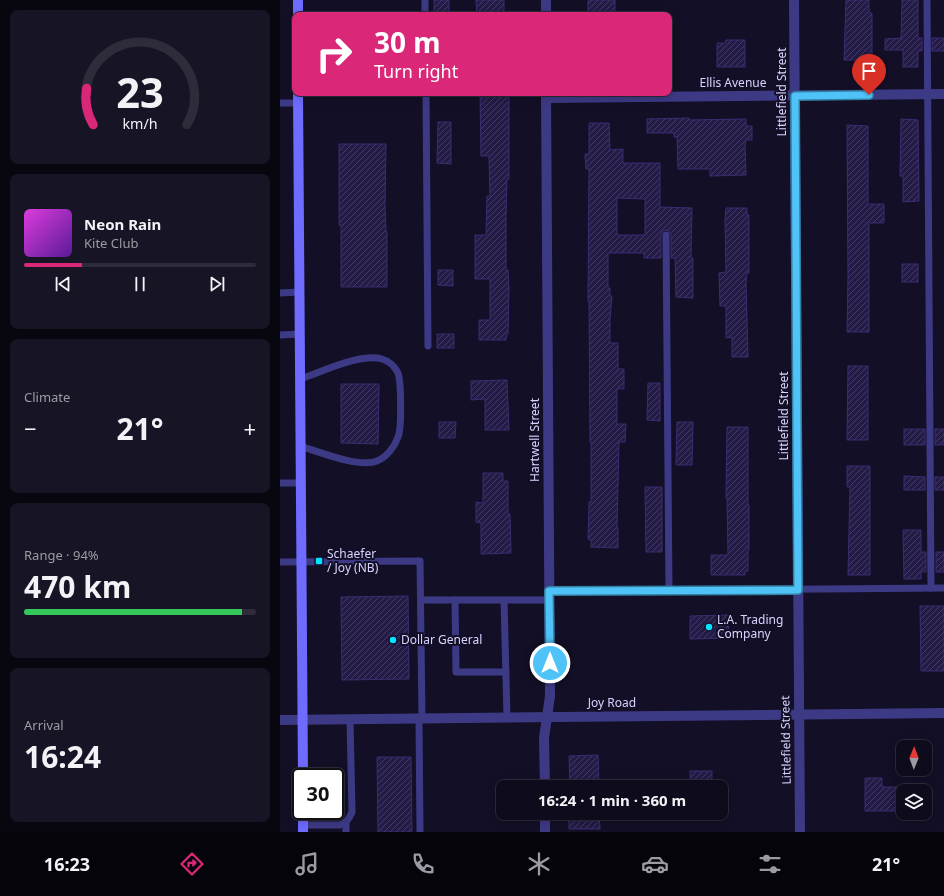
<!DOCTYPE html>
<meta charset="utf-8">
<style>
:root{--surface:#0e0b1c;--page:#171425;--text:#f1f3f6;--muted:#9b9ba3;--line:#2e2b3b;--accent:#db2777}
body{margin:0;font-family:"Noto Sans",sans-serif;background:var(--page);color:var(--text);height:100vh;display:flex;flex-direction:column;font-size:15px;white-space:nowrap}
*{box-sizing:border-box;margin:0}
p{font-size:13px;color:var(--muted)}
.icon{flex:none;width:22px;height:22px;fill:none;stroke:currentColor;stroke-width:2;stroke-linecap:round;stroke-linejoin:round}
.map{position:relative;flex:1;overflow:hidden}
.drawer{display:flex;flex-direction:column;gap:10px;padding:10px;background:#08060f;width:280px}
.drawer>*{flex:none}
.guide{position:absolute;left:12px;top:12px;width:380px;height:84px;border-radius:8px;box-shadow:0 2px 10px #0003,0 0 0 1px var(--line);background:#db2777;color:#fff;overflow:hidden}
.needle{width:26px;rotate:1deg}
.fabs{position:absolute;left:616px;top:740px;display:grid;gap:8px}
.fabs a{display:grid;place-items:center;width:36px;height:36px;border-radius:8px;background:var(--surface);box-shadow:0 2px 10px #0003,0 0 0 1px var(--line);font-size:20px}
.speed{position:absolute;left:12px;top:768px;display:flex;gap:8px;font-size:20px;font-weight:700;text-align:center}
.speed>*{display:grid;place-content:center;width:52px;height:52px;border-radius:50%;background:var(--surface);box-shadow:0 2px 10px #0003,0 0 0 1px var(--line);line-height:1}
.speed .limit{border:2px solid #111;border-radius:6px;background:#fff;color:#111}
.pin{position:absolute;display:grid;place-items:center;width:34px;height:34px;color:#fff;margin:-41px -17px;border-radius:50% 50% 50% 0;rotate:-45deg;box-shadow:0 0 4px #0007}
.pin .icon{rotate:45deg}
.me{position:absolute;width:44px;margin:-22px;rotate:0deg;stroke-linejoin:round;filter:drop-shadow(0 0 3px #0008)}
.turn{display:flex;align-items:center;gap:14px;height:84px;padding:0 16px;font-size:18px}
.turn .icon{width:52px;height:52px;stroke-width:2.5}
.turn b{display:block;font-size:28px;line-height:34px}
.big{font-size:30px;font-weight:700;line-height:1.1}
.drawer .card{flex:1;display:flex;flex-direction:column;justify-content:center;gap:6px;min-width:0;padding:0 14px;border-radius:8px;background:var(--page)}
.drawer .dial{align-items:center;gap:0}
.dial svg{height:104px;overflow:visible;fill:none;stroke:var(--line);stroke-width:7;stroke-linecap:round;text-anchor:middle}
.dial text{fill:var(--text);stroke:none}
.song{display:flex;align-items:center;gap:12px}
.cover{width:48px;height:48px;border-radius:6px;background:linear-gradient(135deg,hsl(300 70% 55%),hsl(270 70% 35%))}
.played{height:4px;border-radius:2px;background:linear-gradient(90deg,var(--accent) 25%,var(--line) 25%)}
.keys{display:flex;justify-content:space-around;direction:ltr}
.heat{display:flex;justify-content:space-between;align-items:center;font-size:22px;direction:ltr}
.charge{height:6px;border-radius:3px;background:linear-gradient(90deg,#34c759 94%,var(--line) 0)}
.trip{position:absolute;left:216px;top:780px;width:232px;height:40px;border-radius:8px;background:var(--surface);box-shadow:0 2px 10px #0003,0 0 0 1px var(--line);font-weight:700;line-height:40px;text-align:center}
.menu{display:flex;height:64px;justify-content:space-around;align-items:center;background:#06040b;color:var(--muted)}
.menu .icon{width:28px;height:28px}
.menu .current{color:var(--accent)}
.menu b{font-size:18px;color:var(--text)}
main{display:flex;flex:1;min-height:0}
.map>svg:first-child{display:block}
.building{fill:url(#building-hatch);stroke:#3b2d73;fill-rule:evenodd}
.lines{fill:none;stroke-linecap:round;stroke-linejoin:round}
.service{stroke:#3d3a85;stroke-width:7}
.minor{stroke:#3d3a85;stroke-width:10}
.tertiary{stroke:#3d3a85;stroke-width:10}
.secondary{stroke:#6f6bff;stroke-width:10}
.route-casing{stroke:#337fa1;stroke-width:10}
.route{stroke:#4fc3f7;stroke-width:7}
.poi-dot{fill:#00e5ff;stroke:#130f26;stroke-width:1.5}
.labels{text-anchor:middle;stroke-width:4;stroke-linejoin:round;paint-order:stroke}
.street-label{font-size:12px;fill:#d9d4ff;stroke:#130f26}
.poi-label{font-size:12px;fill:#d9d4ff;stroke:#130f26;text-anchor:start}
</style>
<main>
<section class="drawer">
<div class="card dial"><svg viewBox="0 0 100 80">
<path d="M14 69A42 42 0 1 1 86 69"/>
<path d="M14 69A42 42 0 0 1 9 41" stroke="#db2777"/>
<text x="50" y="56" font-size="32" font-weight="700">23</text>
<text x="50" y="72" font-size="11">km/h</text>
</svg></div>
<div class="card">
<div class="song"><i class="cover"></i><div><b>Neon Rain</b><p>Kite Club</p></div></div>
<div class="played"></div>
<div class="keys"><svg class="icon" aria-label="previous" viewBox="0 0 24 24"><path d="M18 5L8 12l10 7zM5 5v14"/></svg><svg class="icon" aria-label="pause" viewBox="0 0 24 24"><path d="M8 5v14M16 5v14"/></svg><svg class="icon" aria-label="next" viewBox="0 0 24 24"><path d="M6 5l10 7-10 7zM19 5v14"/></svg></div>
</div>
<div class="card"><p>Climate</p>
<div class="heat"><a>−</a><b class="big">21°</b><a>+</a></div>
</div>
<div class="card"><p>Range · 94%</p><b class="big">470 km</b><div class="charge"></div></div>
<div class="card"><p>Arrival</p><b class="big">16:24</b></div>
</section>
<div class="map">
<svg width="664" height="832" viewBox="0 0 664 832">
<defs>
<pattern id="building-hatch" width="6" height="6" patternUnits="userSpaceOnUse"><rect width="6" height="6" fill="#241b47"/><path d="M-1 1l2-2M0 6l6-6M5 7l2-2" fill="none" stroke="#433b63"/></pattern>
</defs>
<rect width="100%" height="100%" fill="#130f26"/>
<g class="building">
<polygon points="154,0 169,0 169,12 154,13"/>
<polygon points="196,0 224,0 224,15 197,15"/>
<rect x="308" y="0" width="27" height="15"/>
<polygon points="566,0 589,0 589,13 592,13 592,60 564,60"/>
<polygon points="622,0 638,0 638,38 642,38 642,51 638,51 638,67 623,67 623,50 605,50 605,39 621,38"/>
<rect x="652" y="38" width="12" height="13"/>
<polygon points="446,40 465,40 465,67 437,67 437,43 445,43"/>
<polygon points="200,93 229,93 229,179 227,179 226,216 226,270 228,270 229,288 228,334 227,334 226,340 199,340 199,320 210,320 210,279 195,279 195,235 206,235 207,196 210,196 209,156 201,156"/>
<polygon points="409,118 409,120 466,119 466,126 472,126 472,140 466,140 465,145 466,175 430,176 430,169 398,169 397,137 394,137 394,133 367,133 367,119"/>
<polygon points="621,119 638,120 639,201 623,202 623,176 620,176"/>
<polygon points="158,122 171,122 171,164 157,163"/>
<path d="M309,123h20l1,27 13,-1v14h37v44l32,1 -1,50h2v40l-17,-1 -1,-39h-4v-23l-3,-5 -5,1 -2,4v23h-17v-5h-36v35h2v8h2l-2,23v24h8v26h6v20h-7v35h9l-1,18h-6l-2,86h1v20l-27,-1v-7l-3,-1 1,-37h2v-60h-1l-1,-140h-1l1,-133h-3l-1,-15h4zM337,198l28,1v36h-28z"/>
<polygon points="567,125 588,126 588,204 604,204 604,223 589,223 589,332 567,332 568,278"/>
<polygon points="59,144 106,144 105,205 106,231 107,232 107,287 61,287 61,225 59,225"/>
<polygon points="446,208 467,208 467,215 469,215 469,273 467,273 466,283 468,357 452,357 452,337 446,338 446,306 440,306 439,273 446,272 445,219"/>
<rect x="622" y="264" width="16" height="18"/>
<polygon points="158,270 173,270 173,286 158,285"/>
<rect x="157" y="334" width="17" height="14"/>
<polygon points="568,366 588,366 588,440 567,440"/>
<polygon points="227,380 229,430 205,430 205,399 191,400 191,381"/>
<polygon points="368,383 380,383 380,421 367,420"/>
<polygon points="61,384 99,384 98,444 61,443"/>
<polygon points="159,422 176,422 175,438 159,438"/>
<polygon points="397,422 413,422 412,465 396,465"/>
<polygon points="447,427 468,427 468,505 469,505 469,550 468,550 468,571 465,571 465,575 431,575 431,555 448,555 447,498 446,498"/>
<rect x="624" y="429" width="21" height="16"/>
<rect x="655" y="429" width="9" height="16"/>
<polygon points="567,466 590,466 590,575 568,575 570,487 567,487"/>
<polygon points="203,473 223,473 223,481 228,481 228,514 230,514 231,553 201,554 201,523 196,522 196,502 203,503"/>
<polygon points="624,476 645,477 645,490 624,490"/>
<rect x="655" y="477" width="9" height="13"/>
<polygon points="365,487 382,487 382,552 366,552"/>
<polygon points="623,530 641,530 641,552 646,552 646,572 641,572 641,579 624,579"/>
<rect x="656" y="552" width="8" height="20"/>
<polygon points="128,596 129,679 62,680 61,597"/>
<polygon points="640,606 664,606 664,671 641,671"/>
<polygon points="448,615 449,638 410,639 410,616"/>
<polygon points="318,755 319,787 290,787 289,756"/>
<polygon points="97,757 131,757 132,832 98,832"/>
<rect x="410" y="771" width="22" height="16"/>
<polygon points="585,778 602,778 602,787 623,787 623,811 585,811"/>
<polygon points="289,813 319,813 320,829 289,829"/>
</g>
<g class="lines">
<g class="service">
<polyline points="145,0 145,15"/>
<polyline points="647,0 651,588"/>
<polyline points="146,93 148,346"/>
<polyline points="0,103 18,103"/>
<polyline points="386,235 389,591"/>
<polyline points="0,293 20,292"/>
<polyline points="0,335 20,334"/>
<path d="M20,446c19,6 59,22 77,15 10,-4 18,-15 21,-24 4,-9 3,-56 0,-64 -3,-6 -9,-12 -16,-14 -22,-6 -60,13 -82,20"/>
<polyline points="0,483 20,483"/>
<polyline points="0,562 140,561 142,718"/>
<polyline points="269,591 664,588"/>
<polyline points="141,600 269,600"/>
<polyline points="175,600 176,672 226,672"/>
<polyline points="224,600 227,717"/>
<polyline points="139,718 140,832"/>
<polyline points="66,823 66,832"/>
<path d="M23,825h37c7,-3 9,-6 12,-13l-2,-93"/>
</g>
<g class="minor">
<polyline points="266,0 266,15"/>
<polyline points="514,0 520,832"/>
<polyline points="266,98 664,94"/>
<polyline points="265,787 264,738 270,696 266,93"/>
<polyline points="265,813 265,832"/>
</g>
<polyline class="tertiary" points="0,720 664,713"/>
<g class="secondary">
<polyline points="18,0 18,15"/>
<polyline points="18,93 23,777"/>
<polyline points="23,811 23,832"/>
</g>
</g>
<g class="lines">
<defs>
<polyline id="route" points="270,663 269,591 518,590 515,96 589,95"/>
</defs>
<use href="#route" class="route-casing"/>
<use href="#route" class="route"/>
</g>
<g class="poi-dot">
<rect x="35" y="557" width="8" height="8" rx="2"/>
<circle cx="429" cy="627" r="4"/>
<circle cx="113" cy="640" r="4"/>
</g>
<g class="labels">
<g class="street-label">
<text x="453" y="87">Ellis Avenue</text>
<text transform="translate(502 92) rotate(-90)" y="4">Littlefield Street</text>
<text transform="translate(504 416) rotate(-90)" y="4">Littlefield Street</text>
<text transform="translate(255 440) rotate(-90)" y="4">Hartwell Street</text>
<text x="332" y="707">Joy Road</text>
<text transform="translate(506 740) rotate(-91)" y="4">Littlefield Street</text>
</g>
<g class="poi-label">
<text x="47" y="558">Schaefer<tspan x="47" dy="14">/ Joy (NB)</tspan></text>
<text x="437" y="624">L.A. Trading<tspan x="437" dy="14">Company</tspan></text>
<text x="121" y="644">Dollar General</text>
</g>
</g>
</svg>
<div class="fabs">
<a><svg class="needle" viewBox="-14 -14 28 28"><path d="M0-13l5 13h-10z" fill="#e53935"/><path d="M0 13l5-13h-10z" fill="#9b9ba3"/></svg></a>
<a><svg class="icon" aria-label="layers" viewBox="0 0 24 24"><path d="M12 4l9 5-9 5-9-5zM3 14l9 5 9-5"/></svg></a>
</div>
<div class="speed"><div class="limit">30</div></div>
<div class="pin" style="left:589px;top:95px;background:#d93025"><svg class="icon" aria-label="arrive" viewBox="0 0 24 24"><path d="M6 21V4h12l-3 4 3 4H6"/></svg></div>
<svg class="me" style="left:270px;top:663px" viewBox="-20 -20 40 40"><circle r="17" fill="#4fc3f7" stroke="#fff" stroke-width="3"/><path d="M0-11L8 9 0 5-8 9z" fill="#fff"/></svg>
<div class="trip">16:24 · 1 min · 360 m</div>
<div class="guide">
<div class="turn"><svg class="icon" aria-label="right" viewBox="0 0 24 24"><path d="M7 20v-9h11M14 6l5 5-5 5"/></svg><div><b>30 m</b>Turn right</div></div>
</div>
</div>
</main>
<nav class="menu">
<b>16:23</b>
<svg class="icon current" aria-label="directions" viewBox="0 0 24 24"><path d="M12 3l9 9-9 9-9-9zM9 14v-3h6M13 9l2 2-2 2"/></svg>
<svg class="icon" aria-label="music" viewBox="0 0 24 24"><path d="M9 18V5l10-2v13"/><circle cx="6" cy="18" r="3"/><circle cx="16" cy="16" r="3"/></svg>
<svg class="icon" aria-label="phone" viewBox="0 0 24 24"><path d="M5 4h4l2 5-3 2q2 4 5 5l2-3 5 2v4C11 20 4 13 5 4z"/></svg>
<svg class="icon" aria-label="climate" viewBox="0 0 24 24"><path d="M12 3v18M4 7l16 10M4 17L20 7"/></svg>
<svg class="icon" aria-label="car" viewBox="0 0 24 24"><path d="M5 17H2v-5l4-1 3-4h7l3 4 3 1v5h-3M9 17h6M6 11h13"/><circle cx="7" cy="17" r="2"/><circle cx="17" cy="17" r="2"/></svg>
<svg class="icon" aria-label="filters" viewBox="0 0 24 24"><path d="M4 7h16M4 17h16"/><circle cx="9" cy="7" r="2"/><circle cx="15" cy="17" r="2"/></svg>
<b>21°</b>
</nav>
